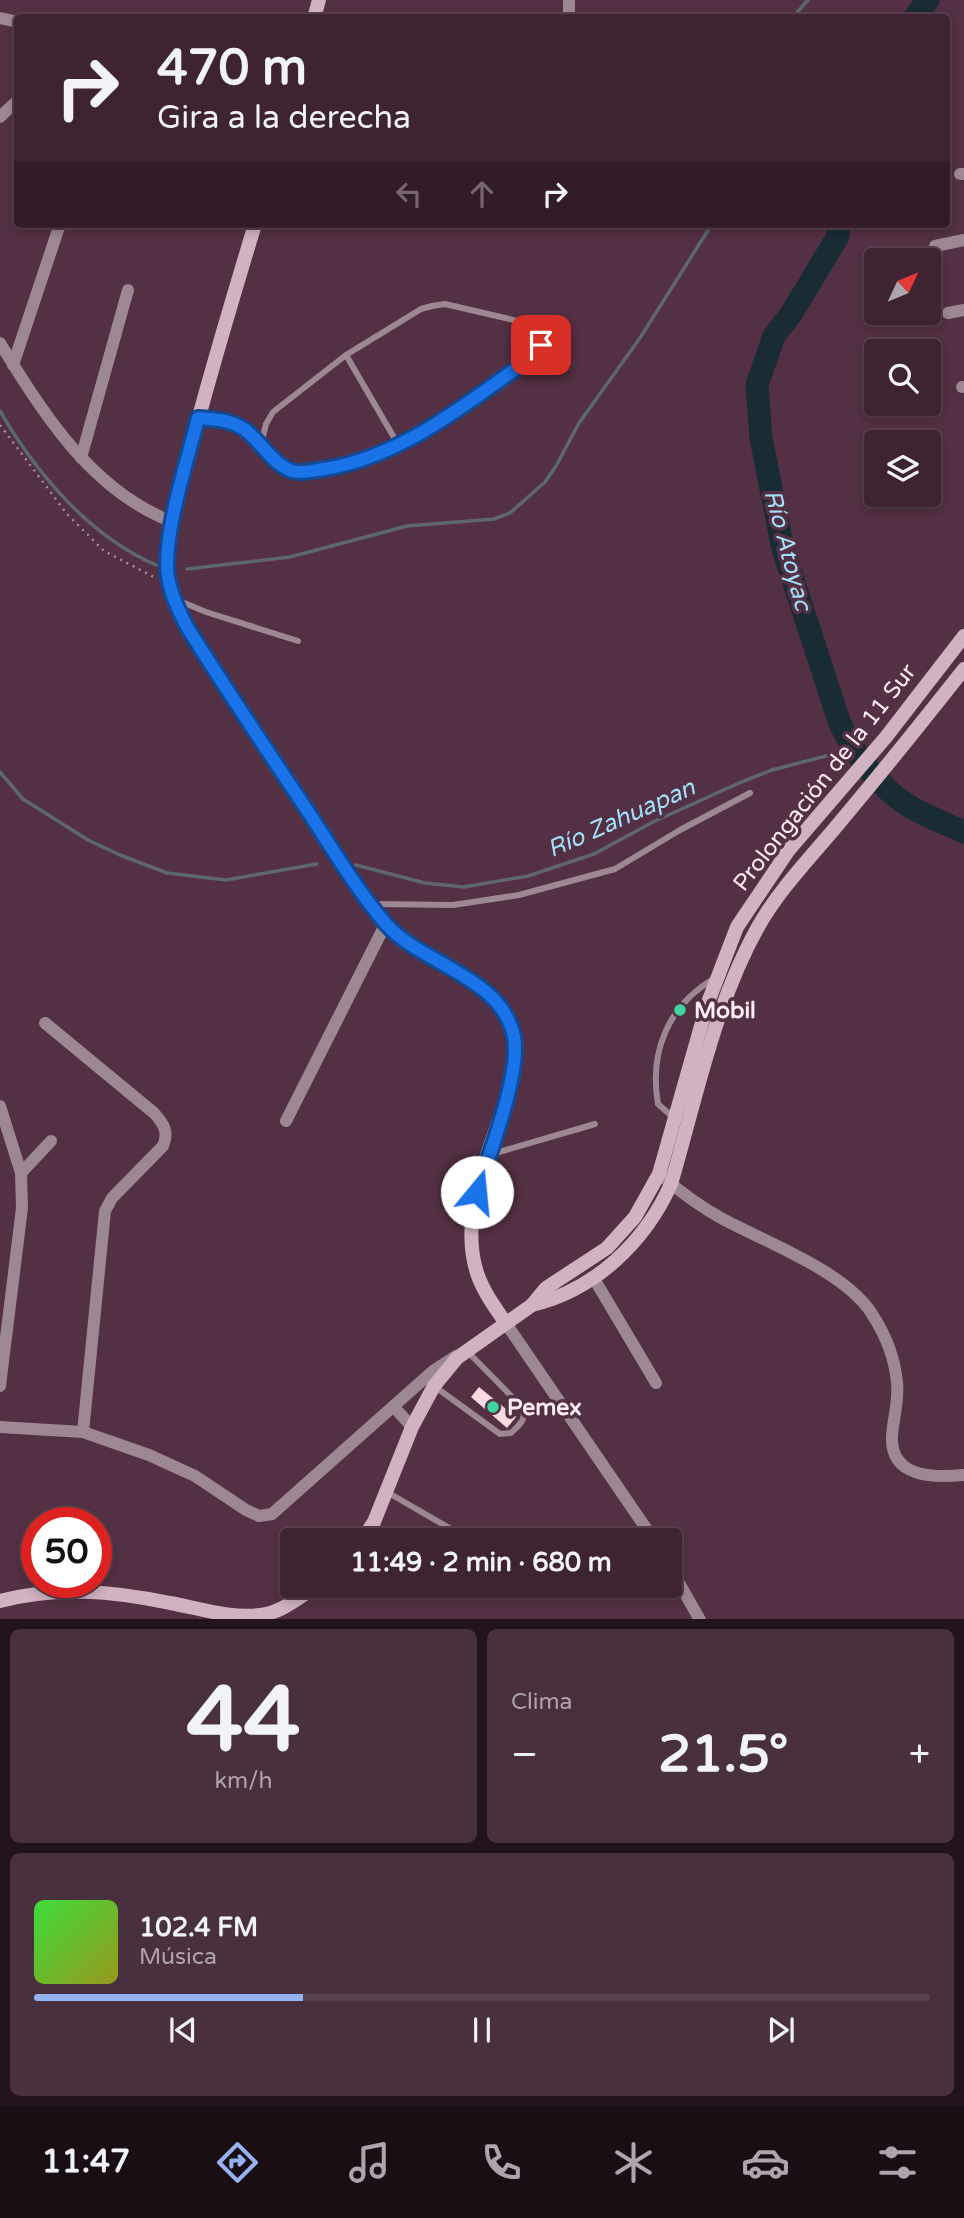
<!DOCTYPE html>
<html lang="es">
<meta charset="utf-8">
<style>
:root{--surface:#3e2432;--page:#49303e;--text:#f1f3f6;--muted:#ada4ac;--line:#57414d;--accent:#95b2f1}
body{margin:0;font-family:"Varela Round",sans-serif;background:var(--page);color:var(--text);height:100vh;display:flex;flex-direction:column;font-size:26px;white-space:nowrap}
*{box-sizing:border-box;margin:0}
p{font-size:23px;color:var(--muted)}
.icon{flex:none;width:38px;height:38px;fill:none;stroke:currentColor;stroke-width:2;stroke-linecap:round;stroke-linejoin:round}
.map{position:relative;height:1619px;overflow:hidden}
.side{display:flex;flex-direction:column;gap:10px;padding:10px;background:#22141c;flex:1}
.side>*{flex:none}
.banner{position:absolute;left:14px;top:14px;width:936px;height:214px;border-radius:7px;box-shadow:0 4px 10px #0003,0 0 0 2px var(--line);background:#3e2432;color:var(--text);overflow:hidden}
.needle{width:46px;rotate:46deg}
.controls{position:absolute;left:864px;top:248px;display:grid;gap:14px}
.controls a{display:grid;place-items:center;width:77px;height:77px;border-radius:7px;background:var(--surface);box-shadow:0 4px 10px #0003,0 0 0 2px var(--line);font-size:35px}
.speed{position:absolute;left:21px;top:1507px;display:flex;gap:14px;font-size:35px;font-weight:700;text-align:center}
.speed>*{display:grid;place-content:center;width:91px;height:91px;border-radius:50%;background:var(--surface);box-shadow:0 4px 10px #0003,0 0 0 2px var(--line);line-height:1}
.speed .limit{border:10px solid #d22;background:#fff;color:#111}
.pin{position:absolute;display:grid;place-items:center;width:60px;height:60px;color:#fff;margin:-30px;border-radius:14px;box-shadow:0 4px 10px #0006}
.me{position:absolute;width:77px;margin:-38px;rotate:17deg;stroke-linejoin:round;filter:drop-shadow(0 0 5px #0008)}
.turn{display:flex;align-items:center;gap:24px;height:147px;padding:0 28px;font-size:32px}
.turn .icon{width:91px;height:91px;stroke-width:2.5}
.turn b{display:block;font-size:49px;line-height:60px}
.lanes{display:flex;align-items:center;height:66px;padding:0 28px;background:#0003;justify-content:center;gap:35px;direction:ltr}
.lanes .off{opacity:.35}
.big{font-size:52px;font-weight:800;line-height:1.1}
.side .tile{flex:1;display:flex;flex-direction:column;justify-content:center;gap:10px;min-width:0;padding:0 24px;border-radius:10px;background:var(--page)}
.side .dial{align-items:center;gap:0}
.dial b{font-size:91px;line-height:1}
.song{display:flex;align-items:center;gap:21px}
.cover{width:84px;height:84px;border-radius:10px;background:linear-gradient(135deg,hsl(120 70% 55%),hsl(60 70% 35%))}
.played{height:7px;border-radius:4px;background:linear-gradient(90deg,var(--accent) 30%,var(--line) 30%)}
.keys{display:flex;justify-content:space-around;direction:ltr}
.heat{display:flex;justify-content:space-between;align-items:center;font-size:38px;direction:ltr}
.side .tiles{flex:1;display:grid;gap:10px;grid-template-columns:1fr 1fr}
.tile:last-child{grid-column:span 2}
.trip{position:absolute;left:280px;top:1528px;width:402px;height:70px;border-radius:7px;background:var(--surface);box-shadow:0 4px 10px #0003,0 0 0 2px var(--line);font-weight:800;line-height:70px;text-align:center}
.tabs{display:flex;height:112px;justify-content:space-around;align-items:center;background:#190e14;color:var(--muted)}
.tabs .icon{width:49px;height:49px}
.tabs .selected{color:var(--accent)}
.tabs b{font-size:32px;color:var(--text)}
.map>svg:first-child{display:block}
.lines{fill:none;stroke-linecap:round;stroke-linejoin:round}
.stream{stroke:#5e666e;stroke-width:3.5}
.river{stroke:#192c34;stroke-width:23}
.building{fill:#f9dadf}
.path{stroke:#a58a98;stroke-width:2.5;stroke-dasharray:2 5;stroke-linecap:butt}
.lane{stroke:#9b8892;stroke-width:6}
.street{stroke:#9b8892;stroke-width:12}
.secondary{stroke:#d0b2c1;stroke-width:14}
.route-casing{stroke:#114b97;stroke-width:18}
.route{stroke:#1a73e8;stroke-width:12}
.poi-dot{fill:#40d4a1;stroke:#533043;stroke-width:2.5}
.labels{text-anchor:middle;stroke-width:7;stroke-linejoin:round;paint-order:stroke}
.street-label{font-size:23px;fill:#ffecf6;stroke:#533043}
.poi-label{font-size:23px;font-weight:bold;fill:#ffecf6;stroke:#533043;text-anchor:start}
.water-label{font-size:24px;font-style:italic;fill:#a3dff8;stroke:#533043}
</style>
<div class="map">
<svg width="964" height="1620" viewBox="0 0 964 1620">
<rect width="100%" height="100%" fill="#533043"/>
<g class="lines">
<g class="stream">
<polyline points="792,18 808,0"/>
<path d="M0,411c36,62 89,125 156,154"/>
<polyline points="187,569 290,557 407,526 494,519 510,513 545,482 556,466 579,423 640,338 712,224"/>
<polyline points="0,772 23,799 88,840 120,855 167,873 226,880 317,864"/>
<polyline points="356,865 425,883 464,887 528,876 594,854 653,822 739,783 772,770 853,749"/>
</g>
<g class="river">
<polyline points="914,18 928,0"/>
<path d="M840,224l-3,14 -46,76 -17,22 -17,49 4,53 22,111 56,172c13,30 41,68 70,85 17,10 37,18 55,26"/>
</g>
</g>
<polygon class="building" points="479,1387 516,1417 507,1428 471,1397"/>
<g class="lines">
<polyline class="path" points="0,425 67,514 104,551 154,577"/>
<g class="lane">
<polyline points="346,355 399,446"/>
<path d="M200,418c16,1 32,2 46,12 16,12 27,36 48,41 10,3 21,-1 31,-2 82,-13 147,-70 213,-116l3,-8 -1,-9 -18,-14 -77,-18 -13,2 -11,3 -75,46 -73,57 -7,12 -5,21"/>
<polyline points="175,599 206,612 298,641"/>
<polyline points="373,904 453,905 519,895 615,869 680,830 750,793"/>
<path d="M675,1119l-17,-15c-9,-52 10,-99 57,-126"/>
<polyline points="489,1155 595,1124"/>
<path d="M434,1386l66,48 11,-1c9,-9 16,-13 11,-26l-56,-57"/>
<polyline points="387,1492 470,1540"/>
</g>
<g class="street">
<polyline points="0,18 18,22"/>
<polyline points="569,18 569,0"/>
<polyline points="0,117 18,100"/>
<polyline points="960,174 964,174"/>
<polyline points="935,246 964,240"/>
<polyline points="948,313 964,310"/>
<path d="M0,343c42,70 93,149 173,179"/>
<polyline points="13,365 60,224"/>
<polyline points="962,387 964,387"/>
<polyline points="81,458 128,290"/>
<path d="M45,1023l109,90c10,11 15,19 9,33l-51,52 -7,13 -22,221"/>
<polyline points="0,1106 21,1173 22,1208 0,1386"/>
<polyline points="286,1121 386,923"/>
<polyline points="21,1173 51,1141"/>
<path d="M664,1178c18,15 37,29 57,40 44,24 124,53 151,96 13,20 23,45 25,69 2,18 -4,36 -5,53 -2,42 42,42 72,39"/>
<polyline points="593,1277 656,1383"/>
<polyline points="505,1322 654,1540"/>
<polyline points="394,1407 412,1427"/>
<polyline points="0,1427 83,1432 149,1455 195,1476 246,1510 259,1516 272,1514 433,1371 456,1356"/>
<polyline points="670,1567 700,1620"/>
</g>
<g class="secondary">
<polyline points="314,18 319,0"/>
<path d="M255,224c-25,84 -51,168 -72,254 -7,31 -20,67 -15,99 6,40 35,77 57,110 22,33 44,67 66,100 23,35 46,70 71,104 8,11 16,24 26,35 38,39 109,51 125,109 6,21 -2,47 -8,67 -17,54 -46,115 -28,171 6,18 17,33 28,49"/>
<path d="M532,1305c63,-15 113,-63 139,-121 25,-85 43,-178 87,-257 22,-39 54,-71 82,-105 42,-50 83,-101 124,-153"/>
<polyline points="362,1540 374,1522 412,1427 434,1386 457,1358 532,1305 546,1288 607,1248 635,1217 659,1174 707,1005 737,927 788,851 886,737 964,636"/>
<path d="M0,1601c57,-15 113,-10 170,2 29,5 60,16 90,12 21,-2 39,-18 57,-29"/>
</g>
</g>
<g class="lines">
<defs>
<path id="route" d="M477,1192c12,-37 44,-119 37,-155 -12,-61 -92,-72 -128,-113 -30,-35 -54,-76 -79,-114 -41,-61 -81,-121 -120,-183 -8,-16 -16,-32 -19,-50 -6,-41 20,-118 30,-159 16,1 32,2 46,11 17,12 28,35 48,42 10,3 22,-1 32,-2 82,-13 148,-70 214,-116l3,-8"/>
</defs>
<use href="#route" class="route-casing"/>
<use href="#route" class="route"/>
</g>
<g class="poi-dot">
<circle cx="680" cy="1010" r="7"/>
<circle cx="493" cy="1407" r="7"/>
</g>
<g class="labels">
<g class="street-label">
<text transform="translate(824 777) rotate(-52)" y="8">Prolongación de la 11 Sur</text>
</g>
<g class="poi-label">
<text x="694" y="1018">Mobil</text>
<text x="507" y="1415">Pemex</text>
</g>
<g class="water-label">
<text transform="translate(788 550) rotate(75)" y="8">Río Atoyac</text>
<text transform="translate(621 818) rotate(-24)" y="8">Río Zahuapan</text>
</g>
</g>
</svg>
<div class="controls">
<a><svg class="needle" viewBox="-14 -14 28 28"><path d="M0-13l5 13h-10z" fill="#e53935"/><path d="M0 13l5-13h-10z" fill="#ada4ac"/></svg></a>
<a><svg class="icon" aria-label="search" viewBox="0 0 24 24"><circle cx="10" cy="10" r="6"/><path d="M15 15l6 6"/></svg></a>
<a><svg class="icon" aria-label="layers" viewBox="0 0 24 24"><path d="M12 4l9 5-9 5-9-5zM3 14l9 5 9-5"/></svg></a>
</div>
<div class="speed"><div class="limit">50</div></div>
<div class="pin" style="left:541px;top:345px;background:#d93025"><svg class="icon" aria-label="arrive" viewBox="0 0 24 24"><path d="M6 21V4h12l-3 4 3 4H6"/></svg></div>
<svg class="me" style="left:477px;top:1192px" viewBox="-20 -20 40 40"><circle r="19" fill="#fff"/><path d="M0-13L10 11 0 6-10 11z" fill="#1a73e8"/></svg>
<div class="trip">11:49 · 2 min · 680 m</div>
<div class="banner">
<div class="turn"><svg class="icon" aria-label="right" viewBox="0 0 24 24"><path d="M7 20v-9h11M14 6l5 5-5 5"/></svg><div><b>470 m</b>Gira a la derecha</div></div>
<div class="lanes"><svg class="icon off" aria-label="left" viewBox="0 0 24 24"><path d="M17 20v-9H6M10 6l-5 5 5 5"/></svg><svg class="icon off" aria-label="ahead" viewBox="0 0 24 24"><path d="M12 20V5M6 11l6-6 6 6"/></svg><svg class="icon" aria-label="right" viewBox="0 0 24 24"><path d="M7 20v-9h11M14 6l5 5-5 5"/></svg></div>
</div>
</div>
<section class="side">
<div class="tiles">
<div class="tile dial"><b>44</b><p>km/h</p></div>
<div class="tile"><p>Clima</p>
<div class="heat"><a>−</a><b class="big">21.5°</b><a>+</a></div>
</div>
<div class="tile">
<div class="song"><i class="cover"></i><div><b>102.4 FM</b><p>Música</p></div></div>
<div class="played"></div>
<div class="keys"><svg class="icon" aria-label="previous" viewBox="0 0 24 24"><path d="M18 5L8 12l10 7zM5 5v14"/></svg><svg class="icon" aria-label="pause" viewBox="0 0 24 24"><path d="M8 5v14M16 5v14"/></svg><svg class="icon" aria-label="next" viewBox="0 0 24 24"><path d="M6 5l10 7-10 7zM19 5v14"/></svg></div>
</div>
</div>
</section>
<nav class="tabs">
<b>11:47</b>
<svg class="icon selected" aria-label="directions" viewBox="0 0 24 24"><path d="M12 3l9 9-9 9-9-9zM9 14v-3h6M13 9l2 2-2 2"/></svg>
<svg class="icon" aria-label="music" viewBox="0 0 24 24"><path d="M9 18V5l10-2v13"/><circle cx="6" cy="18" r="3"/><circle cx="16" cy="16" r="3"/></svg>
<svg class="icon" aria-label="phone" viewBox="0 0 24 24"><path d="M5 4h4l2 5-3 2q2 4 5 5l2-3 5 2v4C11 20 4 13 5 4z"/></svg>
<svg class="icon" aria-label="climate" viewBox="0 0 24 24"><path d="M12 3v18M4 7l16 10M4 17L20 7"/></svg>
<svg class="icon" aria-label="car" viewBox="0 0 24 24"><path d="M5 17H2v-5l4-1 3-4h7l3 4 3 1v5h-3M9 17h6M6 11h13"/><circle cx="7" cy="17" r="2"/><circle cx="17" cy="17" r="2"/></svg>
<svg class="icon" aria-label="filters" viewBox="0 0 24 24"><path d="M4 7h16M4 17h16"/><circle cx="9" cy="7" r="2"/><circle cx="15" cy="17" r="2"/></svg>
</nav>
